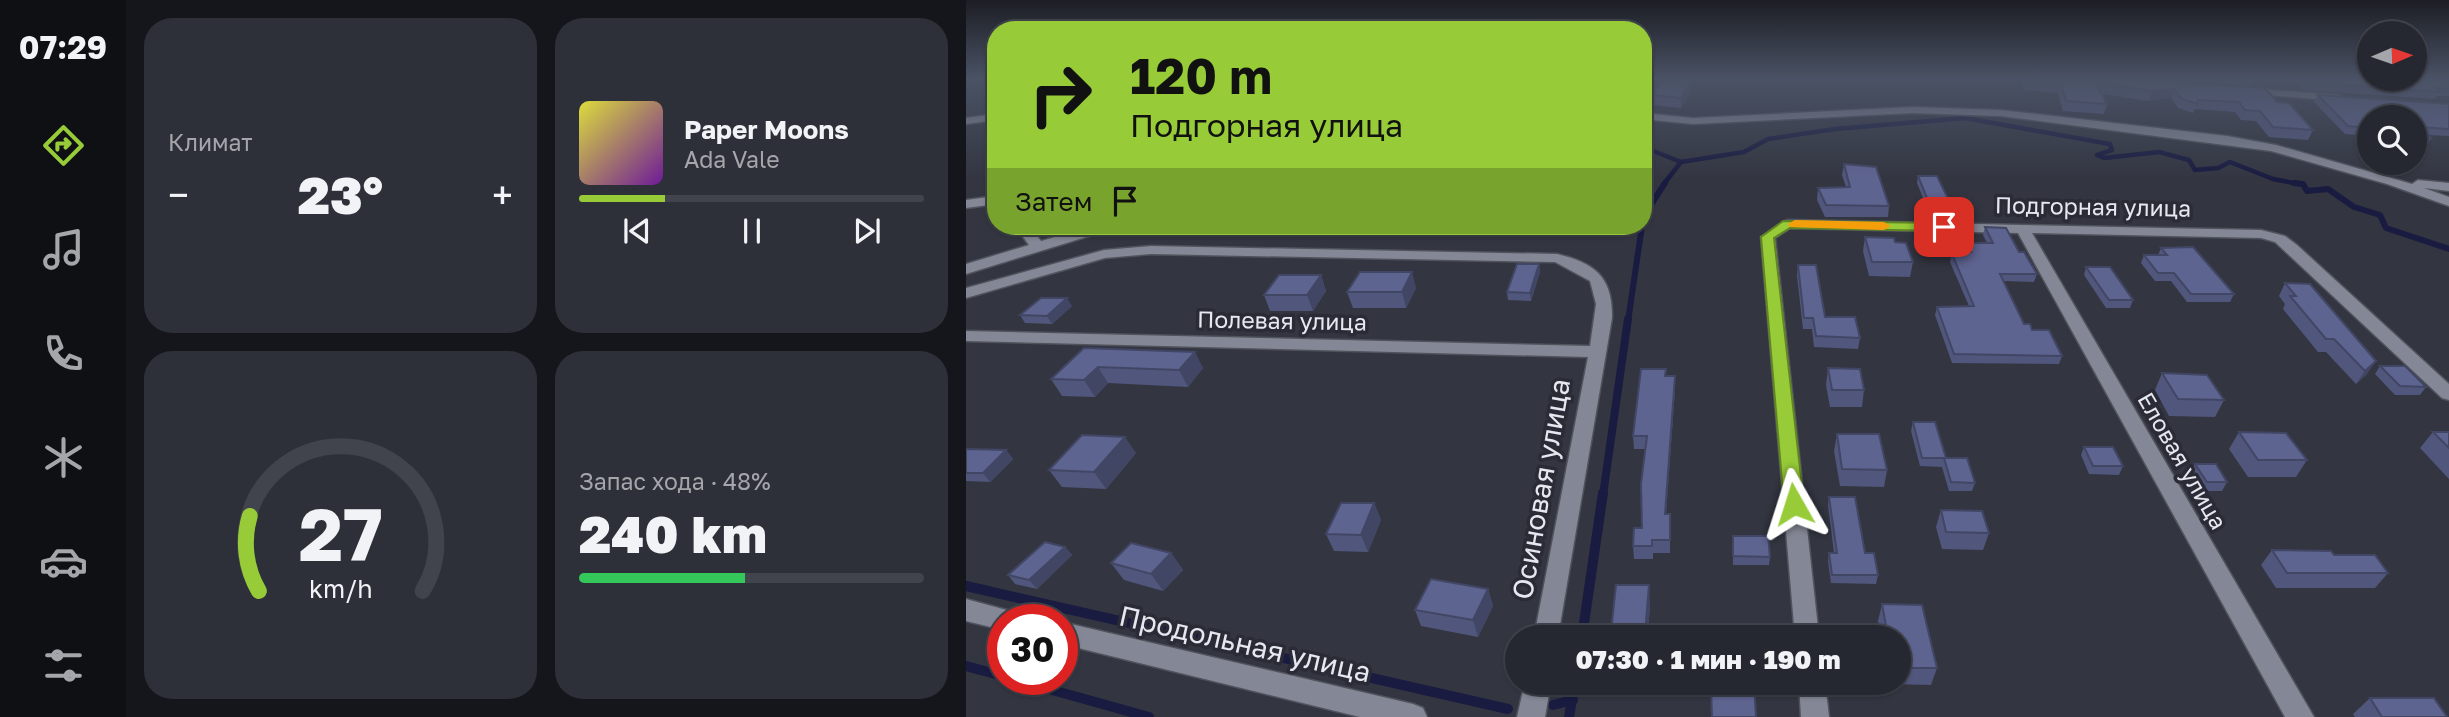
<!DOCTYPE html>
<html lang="ru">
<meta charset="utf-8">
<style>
:root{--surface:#262831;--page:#2e3039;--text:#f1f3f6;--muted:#a4a6ab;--line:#42444d;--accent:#97cc38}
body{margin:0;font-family:"Golos Text",sans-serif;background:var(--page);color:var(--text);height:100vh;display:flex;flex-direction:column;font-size:26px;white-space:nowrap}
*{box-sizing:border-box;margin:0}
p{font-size:23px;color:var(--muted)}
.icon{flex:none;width:38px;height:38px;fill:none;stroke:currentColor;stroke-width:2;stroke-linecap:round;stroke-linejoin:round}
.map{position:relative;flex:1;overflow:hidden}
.details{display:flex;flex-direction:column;gap:18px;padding:18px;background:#15161b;width:840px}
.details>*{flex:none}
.top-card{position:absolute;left:21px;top:21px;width:665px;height:214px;border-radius:28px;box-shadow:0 2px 5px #0004,0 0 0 2px var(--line);background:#97cc38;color:#111;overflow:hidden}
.needle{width:46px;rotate:88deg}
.buttons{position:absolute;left:1391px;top:21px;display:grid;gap:14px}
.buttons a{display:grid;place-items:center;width:70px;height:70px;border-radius:50%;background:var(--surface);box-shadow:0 2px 5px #0004,0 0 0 2px var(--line);font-size:35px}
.speed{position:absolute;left:21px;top:604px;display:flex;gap:14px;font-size:35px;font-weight:700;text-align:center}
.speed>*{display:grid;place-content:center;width:91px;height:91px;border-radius:50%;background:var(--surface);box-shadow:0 2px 5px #0004,0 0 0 2px var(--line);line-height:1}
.speed .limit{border:10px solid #d22;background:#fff;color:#111}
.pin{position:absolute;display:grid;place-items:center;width:60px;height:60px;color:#fff;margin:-30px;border-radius:14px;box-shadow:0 4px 10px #0006}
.me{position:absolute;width:77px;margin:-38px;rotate:354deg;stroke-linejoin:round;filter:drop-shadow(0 0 5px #0008)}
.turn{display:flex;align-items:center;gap:24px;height:147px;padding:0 28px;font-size:32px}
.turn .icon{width:91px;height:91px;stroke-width:2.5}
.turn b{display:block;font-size:49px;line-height:60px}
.then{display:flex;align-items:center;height:66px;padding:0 28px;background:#0003;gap:14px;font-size:26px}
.big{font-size:52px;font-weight:800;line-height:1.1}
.details .tile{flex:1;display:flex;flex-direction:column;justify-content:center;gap:10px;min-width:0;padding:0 24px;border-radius:28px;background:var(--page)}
.details .dial{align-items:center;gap:0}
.dial svg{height:182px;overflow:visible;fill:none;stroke:var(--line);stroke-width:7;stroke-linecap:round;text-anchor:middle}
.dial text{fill:var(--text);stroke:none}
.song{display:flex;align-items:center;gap:21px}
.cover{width:84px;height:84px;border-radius:10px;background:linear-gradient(135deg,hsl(60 70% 55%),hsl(280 70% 35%))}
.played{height:7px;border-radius:4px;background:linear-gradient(90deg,var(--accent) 25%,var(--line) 25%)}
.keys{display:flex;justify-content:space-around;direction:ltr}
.heat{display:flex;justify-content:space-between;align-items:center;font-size:38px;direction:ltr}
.charge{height:10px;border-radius:5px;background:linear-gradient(90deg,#34c759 48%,var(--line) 0)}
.details .tiles{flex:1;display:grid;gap:18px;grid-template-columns:repeat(2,1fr)}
.trip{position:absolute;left:539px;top:625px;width:406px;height:70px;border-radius:35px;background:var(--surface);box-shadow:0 2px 5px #0004,0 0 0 2px var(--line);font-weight:800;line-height:70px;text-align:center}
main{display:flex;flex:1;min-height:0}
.menu{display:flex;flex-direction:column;width:126px;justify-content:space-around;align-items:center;background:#0f1014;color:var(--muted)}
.menu .icon{width:49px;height:49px}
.menu .on{color:var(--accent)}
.menu b{font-size:32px;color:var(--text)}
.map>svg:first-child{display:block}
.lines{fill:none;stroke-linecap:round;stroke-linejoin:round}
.stream-far3{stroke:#191b40;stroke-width:4.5}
.stream-far2{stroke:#191b40;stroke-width:6}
.stream-far1{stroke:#191b40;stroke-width:8}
.stream{stroke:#191b40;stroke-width:10}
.minor-casing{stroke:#50525c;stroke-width:3}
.minor{fill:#848795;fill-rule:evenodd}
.wall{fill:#51567c}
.shaded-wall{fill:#424665}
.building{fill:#5e6490;stroke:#424665;stroke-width:2}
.route{fill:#97cc38;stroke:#628524;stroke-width:2}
.slow{fill:#f59e0b}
.labels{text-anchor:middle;stroke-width:7;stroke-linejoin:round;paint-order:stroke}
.street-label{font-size:23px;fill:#e6e8ef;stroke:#2a2b37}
.near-street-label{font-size:28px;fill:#e6e8ef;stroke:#2a2b37}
</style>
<main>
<nav class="menu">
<b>07:29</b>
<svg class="icon on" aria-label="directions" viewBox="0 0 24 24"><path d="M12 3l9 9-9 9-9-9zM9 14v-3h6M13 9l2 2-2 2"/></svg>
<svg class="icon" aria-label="music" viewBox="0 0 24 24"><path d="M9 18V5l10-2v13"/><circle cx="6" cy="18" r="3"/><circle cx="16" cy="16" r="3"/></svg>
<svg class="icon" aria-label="phone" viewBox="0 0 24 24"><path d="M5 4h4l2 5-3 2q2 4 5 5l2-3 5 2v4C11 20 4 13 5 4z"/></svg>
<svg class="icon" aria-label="climate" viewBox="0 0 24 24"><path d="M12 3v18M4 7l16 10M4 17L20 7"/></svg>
<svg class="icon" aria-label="car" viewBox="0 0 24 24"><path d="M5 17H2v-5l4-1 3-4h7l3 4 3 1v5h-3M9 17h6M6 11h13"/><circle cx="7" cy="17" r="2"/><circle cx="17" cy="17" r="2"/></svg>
<svg class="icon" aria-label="filters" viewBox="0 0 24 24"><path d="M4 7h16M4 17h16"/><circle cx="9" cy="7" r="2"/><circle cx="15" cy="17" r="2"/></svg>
</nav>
<section class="details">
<div class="tiles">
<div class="tile"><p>Климат</p>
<div class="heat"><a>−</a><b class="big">23°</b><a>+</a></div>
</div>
<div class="tile">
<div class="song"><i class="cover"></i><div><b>Paper Moons</b><p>Ada Vale</p></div></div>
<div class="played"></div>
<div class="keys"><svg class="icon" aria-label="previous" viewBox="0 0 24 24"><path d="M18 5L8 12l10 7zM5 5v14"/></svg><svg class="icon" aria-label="pause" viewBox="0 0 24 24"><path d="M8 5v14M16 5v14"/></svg><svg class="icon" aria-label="next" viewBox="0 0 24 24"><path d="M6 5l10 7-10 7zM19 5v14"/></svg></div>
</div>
<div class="tile dial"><svg viewBox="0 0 100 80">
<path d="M14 69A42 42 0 1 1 86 69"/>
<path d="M14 69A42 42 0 0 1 10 36" stroke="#97cc38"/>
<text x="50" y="56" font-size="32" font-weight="700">27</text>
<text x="50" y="72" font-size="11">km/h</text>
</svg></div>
<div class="tile"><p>Запас хода · 48%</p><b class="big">240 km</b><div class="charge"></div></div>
</div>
</section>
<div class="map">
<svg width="1483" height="717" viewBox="0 0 1483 717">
<rect width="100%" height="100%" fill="#333641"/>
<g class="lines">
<g class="stream-far3">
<polyline points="677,147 715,162 778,152 802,139 869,129 999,118 1144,144 1146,150 1131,155 1138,158 1193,152 1223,160 1229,170 1252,168 1264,162 1307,179 1338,185"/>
<polyline points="697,185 715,162"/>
</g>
<g class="stream-far2">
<polyline points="1328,183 1337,184 1341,191 1362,189 1388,207 1414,215 1420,228 1483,249"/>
<polyline points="677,217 699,183"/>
<polyline points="662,321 676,226"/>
</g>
<polyline class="stream-far1" points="637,495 662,319"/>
<g class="stream">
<polyline points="0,586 542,709"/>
<polyline points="616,637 637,493"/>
<polyline points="0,666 37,676"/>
<polyline points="47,679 183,717"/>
<polyline points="587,705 607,700"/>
<polyline points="603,717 609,682"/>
</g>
<defs>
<g id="minor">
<polygon points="1280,88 1374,95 1379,98 1374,101 1276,93 1276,89"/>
<polygon points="946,107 1035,110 1261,136 1310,145 1446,184 1452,180 1483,183 1483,191 1458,188 1483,197 1483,206 1421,184 1305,151 1035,116 946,113 727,124 677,119 677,113 727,118"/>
<polygon points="30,114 30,120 0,124 0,118"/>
<polygon points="30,196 30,204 0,208 0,200"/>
<polygon points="821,220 1295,230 1319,236 1331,245 1483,384 1483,400 1476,398 1309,242 1295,238 1066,233 1348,717 1319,717 1052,233 824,228 809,238 853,637 829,637 795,237"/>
<polygon points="49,226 63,226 75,241 127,226 148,226 146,229 0,274 0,264 63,245"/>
<path d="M185,246l406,8c38,9 56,23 55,64l-54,319h-24l54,-280 -622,-16v-10l624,15 6,-42 -6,-23 -35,-19 -404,-8 -46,4 -139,40v-10l138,-38z"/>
<polygon points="0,599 48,612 51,620 37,620 37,630 0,621"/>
<polygon points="96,622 447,704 457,708 461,717 394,717 96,644"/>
<polygon points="559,682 585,682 579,717 551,717"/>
<polygon points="833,682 859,682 863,717 835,717"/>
</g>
</defs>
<use href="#minor" class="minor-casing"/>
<use href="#minor" class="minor"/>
</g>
<g class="wall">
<polygon points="1053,78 1154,78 1311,102 1347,130 1342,140 1303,137 1290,121 1275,120 1269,112 1229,109 1227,113 1212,108 1205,98 1183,101 1136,94 1141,104 1138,114 1097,111 1092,93 1057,90"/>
<polygon points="1181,78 1288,78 1285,86"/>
<polygon points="1326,78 1483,78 1483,96 1471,96 1469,99 1337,90"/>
<polygon points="726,89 715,108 686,105 686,95"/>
<polygon points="1352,95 1483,104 1483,136 1462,135 1465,138 1461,146 1449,145 1449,117 1404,117 1404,136 1379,134 1348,102"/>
<polygon points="878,164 923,206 922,217 859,217 851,200 852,188 880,187 876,175"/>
<polygon points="952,176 984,203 982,210 962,210 951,183"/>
<polygon points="1019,227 1053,252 1071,274 1068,282 1038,281 1058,324 1066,330 1096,356 1093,364 986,363 969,315 971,307 1003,306 984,262 986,254 999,253 998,250 1000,243 1021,243 1017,235"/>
<polygon points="899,237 929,242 947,262 944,277 903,276 897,251"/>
<polygon points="1195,248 1268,294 1264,302 1221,302 1205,281 1189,281 1175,263 1178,255 1192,255"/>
<polygon points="573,264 574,272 565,301 542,300 541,292"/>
<polygon points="832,265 859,317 894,338 892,349 848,347 846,329 837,329 831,276"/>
<polygon points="1120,267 1167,300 1164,308 1140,308 1118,275"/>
<polygon points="355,275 360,291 347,311 304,311 298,295"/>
<polygon points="1319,283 1344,284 1401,374 1390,384 1360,352 1352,352 1317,309 1319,304 1313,296"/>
<polygon points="450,288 440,308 387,308 381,292"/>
<polygon points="106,306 86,324 59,323 54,315"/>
<polygon points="118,348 237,368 222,387 142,383 129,397 96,396 85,379"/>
<polygon points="1414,366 1460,387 1454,395 1429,395 1409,374"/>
<polygon points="862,368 898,390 896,407 864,407 860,385"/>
<polygon points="700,369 700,376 709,376 709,389 700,514 704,528 704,553 687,553 687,559 668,559 667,546 676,528 679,449 668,449 667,436"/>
<polygon points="1196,373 1258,400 1249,417 1203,416 1189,390"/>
<polygon points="947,422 980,458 1009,483 1006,491 983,491 976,467 954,466 945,431"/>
<polygon points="1273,432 1341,460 1330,477 1282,477 1263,449"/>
<polygon points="1467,432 1483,432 1483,479 1454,448"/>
<polygon points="871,434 921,470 918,487 874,486 868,451"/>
<polygon points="1118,447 1157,466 1153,475 1123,474 1115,455"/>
<polygon points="0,449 40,450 47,459 24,482 0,481"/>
<polygon points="170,453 140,489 96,487 83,470"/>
<polygon points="1229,464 1261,482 1256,491 1236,491 1224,473"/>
<polygon points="863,497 912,575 910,584 865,583 862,561 863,553 868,553 862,505"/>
<polygon points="408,503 415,520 402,552 368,551 360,534"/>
<polygon points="975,510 1023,533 1017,550 976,549 970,527"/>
<polygon points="767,536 804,557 803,565 767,565"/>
<polygon points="99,547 106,555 71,589 49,584 42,575"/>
<polygon points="1306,550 1422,573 1409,588 1310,588 1295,565"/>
<polygon points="205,553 217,570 197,591 158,580 145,563"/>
<polygon points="522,589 527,606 512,637 455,626 449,610"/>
<polygon points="684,602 682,637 646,637 645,632"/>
<polygon points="916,604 971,668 965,685 923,684 923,682 933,682 933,637 915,637 912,621"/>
<polygon points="1404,698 1481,717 1389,717 1387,714"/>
</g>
<g class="shaded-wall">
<polygon points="726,79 726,89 715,108 715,98"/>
<polygon points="1208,89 1205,98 1183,101 1186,91"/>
<polygon points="573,264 574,272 565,301 564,293"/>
<polygon points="446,272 450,288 440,308 436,292"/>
<polygon points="355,275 360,291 347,311 341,295"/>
<polygon points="101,298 106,306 86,324 81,316"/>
<polygon points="229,352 237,368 222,387 213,370"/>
<polygon points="1410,361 1401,374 1390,384 1399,371"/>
<polygon points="132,367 142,383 129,397 118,380"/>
<polygon points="709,376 709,389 699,528 699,514"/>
<polygon points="159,437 170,453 140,489 128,472"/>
<polygon points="40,450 47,459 24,482 17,473"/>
<polygon points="408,503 415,520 402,552 395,535"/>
<polygon points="99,547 106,555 71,589 63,580"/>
<polygon points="205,553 217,570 197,591 185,574"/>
<polygon points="683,585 684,602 682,637 680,637"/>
<polygon points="522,589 527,606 512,637 507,620"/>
</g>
<g class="building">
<polygon points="698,78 709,78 726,79 715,98 686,95"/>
<polygon points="1058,78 1154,78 1299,88 1311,102 1323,103 1347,130 1307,127 1294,111 1279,110 1273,102 1232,100 1231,104 1216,99 1208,89 1186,91 1130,83 1141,104 1100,101 1095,84 1059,81"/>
<polygon points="1336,78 1483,78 1483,89 1469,88 1473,92 1340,82"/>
<polygon points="1352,95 1483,104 1483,129 1452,127 1465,138 1449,137 1449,117 1404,117 1404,128 1382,126"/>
<polygon points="878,164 910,167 923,206 860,205 852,188 884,187"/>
<polygon points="952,176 971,176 984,203 963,203"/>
<polygon points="1019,227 1040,228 1053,252 1058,252 1071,274 1034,274 1058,324 1064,324 1066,330 1083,330 1096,356 988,354 971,307 1008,306 986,254 1005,252 1000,243 1027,243"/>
<polygon points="899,237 928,238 929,242 940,243 947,262 906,262"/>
<polygon points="1227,247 1268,294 1225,294 1208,273 1192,273 1178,255 1201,255 1195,248"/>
<polygon points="551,264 573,264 564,293 541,292"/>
<polygon points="832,265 850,265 859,317 889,317 894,338 850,336 847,318 838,318"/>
<polygon points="1120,267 1144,267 1167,300 1143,300"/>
<polygon points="394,272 446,272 436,292 381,292"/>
<polygon points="313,275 355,275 341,295 298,295"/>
<polygon points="1319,283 1344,284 1410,361 1399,371 1368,339 1360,339 1324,296 1330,296"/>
<polygon points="75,298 101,298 81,316 54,315"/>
<polygon points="118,348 229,352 213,370 132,367 118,380 85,379"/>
<polygon points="1414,366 1439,366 1460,387 1434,386"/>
<polygon points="862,368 894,369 898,390 866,390"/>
<polygon points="675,369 700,369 699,376 709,376 699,514 704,514 704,540 686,540 686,546 667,546 668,528 676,528 675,484 681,436 667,436"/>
<polygon points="1196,373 1241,375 1258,400 1212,399"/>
<polygon points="947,422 969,422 980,458 1001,458 1009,483 985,482 978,458 956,458"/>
<polygon points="1273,432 1320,433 1341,460 1292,460"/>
<polygon points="1467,432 1483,432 1483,448"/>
<polygon points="871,434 913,434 921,470 876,469"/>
<polygon points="116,435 159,437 128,472 83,470"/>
<polygon points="1118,447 1147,447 1157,466 1127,466"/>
<polygon points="0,449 40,450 17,473 0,473"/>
<polygon points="1229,464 1250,464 1261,482 1241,482"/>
<polygon points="863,497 889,497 899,553 908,553 912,575 866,575 863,553 871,553"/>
<polygon points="375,503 408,503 395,535 360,534"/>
<polygon points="975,510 1016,511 1023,533 980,532"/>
<polygon points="767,536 802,536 804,557 767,556"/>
<polygon points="79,542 99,547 63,580 42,575"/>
<polygon points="165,543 205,553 185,574 145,563"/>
<polygon points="1306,550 1365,551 1368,555 1409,555 1422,573 1321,573"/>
<polygon points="465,579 522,589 507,620 449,610"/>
<polygon points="650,585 683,585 679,633 645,632"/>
<polygon points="916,604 956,605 971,668 933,668 933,637 922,637"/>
<polygon points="788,684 790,717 746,717 745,685"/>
<polygon points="1404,698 1468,698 1481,717 1416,717"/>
</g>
<linearGradient id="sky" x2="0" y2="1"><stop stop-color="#1c1e24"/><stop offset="0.44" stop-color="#4a5265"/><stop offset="1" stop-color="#4a5265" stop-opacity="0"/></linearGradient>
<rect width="1483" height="179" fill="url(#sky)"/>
<polygon class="route" points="817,221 978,223 984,227 978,231 824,228 808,238 838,504 835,509 821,509 818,504 795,237"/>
<polygon class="slow" points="829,220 918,222 925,226 918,230 824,227 822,224"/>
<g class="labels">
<g class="street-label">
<text transform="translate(1127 207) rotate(1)" y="8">Подгорная улица</text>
<text transform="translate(316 321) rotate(1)" y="8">Полевая улица</text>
<text transform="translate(1216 461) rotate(60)" y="8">Еловая улица</text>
</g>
<g class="near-street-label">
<text transform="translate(575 489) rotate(-80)" y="10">Осиновая улица</text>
<text transform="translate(279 644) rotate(13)" y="10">Продольная улица</text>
</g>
</g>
</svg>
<div class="buttons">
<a><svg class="needle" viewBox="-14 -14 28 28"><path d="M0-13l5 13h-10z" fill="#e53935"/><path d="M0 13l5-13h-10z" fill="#a4a6ab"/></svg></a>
<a><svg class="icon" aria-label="search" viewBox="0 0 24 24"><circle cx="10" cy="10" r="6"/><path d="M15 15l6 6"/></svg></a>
</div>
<div class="speed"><div class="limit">30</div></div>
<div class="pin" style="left:978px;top:227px;background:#d93025"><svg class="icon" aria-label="arrive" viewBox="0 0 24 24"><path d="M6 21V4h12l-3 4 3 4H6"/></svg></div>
<svg class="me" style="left:828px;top:504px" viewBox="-20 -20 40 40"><path d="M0-17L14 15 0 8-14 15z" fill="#97cc38" stroke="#fff" stroke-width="4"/></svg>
<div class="trip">07:30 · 1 мин · 190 m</div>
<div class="top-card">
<div class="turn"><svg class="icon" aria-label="right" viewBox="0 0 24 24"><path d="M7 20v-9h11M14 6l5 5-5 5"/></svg><div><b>120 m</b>Подгорная улица</div></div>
<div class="then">Затем<svg class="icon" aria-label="arrive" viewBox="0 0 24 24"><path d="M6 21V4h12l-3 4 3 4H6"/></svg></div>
</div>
</div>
</main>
